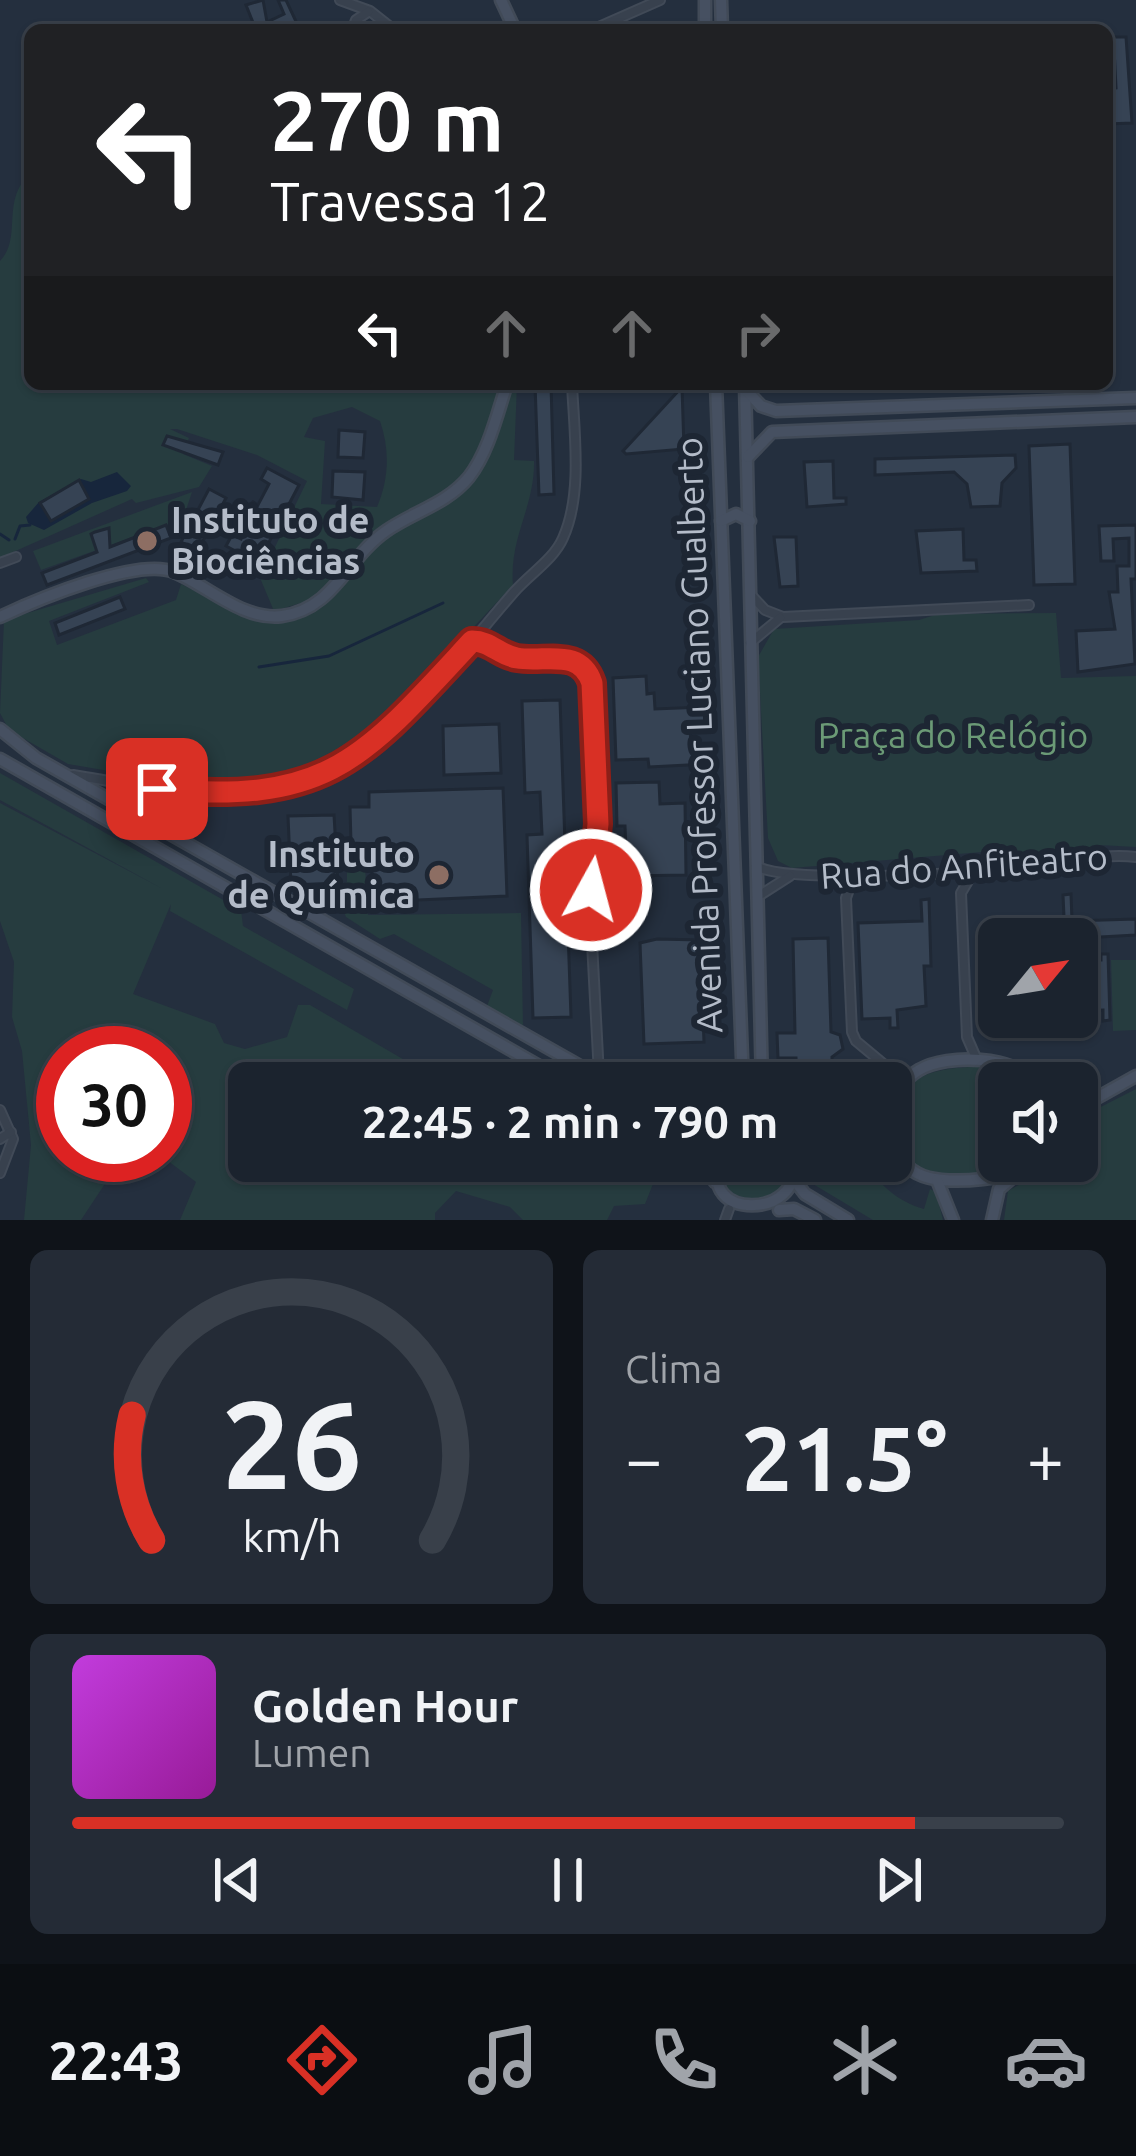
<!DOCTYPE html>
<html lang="pt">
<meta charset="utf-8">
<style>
:root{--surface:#1b232e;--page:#242b36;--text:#f1f3f6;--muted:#a0a4aa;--line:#39404a;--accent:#d93025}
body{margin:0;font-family:Ubuntu,sans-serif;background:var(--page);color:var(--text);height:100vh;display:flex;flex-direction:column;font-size:45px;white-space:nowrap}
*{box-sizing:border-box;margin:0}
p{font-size:39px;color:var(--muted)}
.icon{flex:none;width:66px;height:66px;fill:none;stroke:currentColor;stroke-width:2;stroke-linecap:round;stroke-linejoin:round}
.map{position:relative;height:1220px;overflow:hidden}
.drawer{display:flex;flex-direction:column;gap:30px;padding:30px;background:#0f1319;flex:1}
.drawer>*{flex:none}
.top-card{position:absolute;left:24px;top:24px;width:1089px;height:366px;border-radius:18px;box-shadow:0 3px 9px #0004,0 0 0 3px var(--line);background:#202124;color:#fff;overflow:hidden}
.needle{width:78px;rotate:60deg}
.buttons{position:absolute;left:978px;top:918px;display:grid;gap:24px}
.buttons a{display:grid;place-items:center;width:120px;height:120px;border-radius:18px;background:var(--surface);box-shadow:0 3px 9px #0004,0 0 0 3px var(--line);font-size:60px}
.speed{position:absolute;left:36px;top:1026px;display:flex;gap:24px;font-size:60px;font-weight:700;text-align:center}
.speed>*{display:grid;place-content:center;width:156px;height:156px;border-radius:50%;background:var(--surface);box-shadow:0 3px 9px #0004,0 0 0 3px var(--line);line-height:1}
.speed .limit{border:18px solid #d22;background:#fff;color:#111}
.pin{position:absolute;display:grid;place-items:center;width:102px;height:102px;color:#fff;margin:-51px;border-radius:24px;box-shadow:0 6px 18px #0006}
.me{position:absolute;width:132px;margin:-66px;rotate:7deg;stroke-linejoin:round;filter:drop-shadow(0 0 9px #0008)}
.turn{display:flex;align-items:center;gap:42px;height:252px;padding:0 48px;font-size:54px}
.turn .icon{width:156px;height:156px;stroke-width:2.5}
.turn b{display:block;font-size:84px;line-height:102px}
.lanes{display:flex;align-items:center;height:114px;padding:0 48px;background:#0003;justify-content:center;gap:60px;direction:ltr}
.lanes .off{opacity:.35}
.big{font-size:90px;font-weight:600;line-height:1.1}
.drawer .widget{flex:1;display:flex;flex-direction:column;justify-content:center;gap:18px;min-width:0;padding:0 42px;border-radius:18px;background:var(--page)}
.drawer .dial{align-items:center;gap:0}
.dial svg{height:312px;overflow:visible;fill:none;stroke:var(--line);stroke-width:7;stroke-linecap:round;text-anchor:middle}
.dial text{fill:var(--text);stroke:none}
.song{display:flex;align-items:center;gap:36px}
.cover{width:144px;height:144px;border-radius:18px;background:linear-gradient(135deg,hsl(290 70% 55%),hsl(300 70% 35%))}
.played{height:12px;border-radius:6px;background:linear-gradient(90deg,var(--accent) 85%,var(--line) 85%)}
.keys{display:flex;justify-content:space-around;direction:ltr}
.heat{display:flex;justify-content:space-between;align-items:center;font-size:66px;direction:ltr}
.drawer .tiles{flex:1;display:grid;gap:30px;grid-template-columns:1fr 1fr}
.widget:last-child{grid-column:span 2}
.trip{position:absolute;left:228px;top:1062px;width:684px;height:120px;border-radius:18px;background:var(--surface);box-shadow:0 3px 9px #0004,0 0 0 3px var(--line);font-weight:600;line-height:120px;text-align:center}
.tab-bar{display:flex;height:192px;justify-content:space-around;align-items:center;background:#0b0e12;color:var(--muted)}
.tab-bar .icon{width:84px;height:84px}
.tab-bar .selected{color:var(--accent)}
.tab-bar b{font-size:54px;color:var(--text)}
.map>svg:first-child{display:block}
.green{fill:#263c3f;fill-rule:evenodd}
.water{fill:#17263c}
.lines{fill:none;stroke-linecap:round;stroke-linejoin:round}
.stream{stroke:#17263c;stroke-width:3}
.building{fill:#364354;stroke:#1f2835;stroke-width:3}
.street-casing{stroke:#414a57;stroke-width:12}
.secondary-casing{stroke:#414a57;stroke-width:15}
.street{stroke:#38414e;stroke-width:8}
.secondary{stroke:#465061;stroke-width:10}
.route-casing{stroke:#8d1f18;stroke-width:30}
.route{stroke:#d93025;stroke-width:21}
.education-dot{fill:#8d6e63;stroke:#1d2633;stroke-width:4.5}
.labels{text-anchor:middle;stroke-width:12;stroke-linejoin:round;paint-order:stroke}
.poi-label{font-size:36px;font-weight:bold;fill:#b4bcc9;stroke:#1d2633;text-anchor:start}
.street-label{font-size:36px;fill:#b4bcc9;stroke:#1d2633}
.park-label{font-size:36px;fill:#6b9a76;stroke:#1d2633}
</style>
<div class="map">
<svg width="1136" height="1220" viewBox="0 0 1136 1220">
<rect width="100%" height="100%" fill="#242f3e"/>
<g class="green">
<path d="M30,173v211h472l-26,75 -11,16 -14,15 -76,43 -46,54 -18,13 -37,11 -14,-33 47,-97 -50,-26 -80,-26h-7l19,9 -6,16 29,12 -13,21 -63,16 -4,-4 -132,59v-297c23,-24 0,-59 30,-88zM352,407l28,14c10,29 9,58 -3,86l-56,-3 4,-63 -21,-4 9,-19z"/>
<path d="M512,384h5l-3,76 20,1c1,46 -25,76 -21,124l-134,143 -61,39 -86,25 -164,-28 -59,-34 -9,-17 4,-93 142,-42 3,4 -100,39 8,24 119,-45 5,-16 68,34 24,4 44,-13 69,-73 85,-56z"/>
<polygon points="192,492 183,519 41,570 33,551"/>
<polygon points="1056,613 1061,678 1136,676 1136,847 1099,845 1043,858 982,852 792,868 778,861 768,838 758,657 774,629 919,620 938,614"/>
<polygon points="0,773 241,910 243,926 354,989 347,1010 170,911 171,904 133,994 215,1024 224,1043 245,1049 287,1037 298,1005 310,1005 444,1083 249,1083 249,1161 638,1161 653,1184 645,1204 614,1206 607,1220 523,1220 510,1207 456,1191 435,1213 435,1220 180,1220 196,1182 160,1155 165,1155 165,1053 63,1053 63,1155 124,1155 81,1220 24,1220 31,1145 22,1051 12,1017 14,962 0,921 0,803 163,889 0,800"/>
<polygon points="347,847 364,851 368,915 521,913 523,1027 487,1006 493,990 394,934 380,939 346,917 335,888 347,882"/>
<polygon points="1111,960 1136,960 1136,1030 1113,1031"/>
<path d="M992,1065l40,18h-33v78h28c-16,11 -33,13 -53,13 -18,1 -37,5 -54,-4 -41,-20 -31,-80 8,-96 19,-7 44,-7 64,-9z"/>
<polygon points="1136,1089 1136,1220 1004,1220 1008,1191 1038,1174 1050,1161 1077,1161 1077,1123 1083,1116"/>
<path d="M729,1161h54c38,59 -92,59 -54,0z"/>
<path d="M805,1161h60c14,24 32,40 59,48l6,-20 6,3 7,28h-70l-60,-36z"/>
</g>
<polygon class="water" points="117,472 131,486 127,491 92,503 44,530 28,523 26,517 39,502 81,479 91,482"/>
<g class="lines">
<g class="stream">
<polyline points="0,534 9,540"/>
<polyline points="15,539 20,526 30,525"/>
<polyline points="259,667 329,656 443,603"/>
</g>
</g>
<g class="building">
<polygon points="263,0 267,22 284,14 278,0 286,0 300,30 256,30 246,5"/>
<polygon points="1107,37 1126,37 1132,123 1107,124 1107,89 1116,88 1114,49 1107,50"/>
<polygon points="535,384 551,384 554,494 539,495"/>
<polygon points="682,387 684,449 626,454 623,451"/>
<polygon points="339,430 365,432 363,458 338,457"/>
<polygon points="167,436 223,452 218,465 163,445"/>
<polygon points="1070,444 1075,584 1034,585 1029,446"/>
<polygon points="1015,455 1016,468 1002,483 1000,506 971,507 967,484 954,472 875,475 875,459"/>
<polygon points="833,461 834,498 846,498 846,504 807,507 804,462"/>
<polygon points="267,468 299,485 258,563 226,546 232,535 241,539 251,519 246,515 249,506 253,502 258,505 269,484 261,479"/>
<polygon points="333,471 365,472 363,500 332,497"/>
<polygon points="79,480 89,499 51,521 40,503"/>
<polygon points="209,489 226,498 198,550 181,542"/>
<polygon points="166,525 171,538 47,585 42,573 97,552 91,534 95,532 109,528 110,547"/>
<polygon points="1136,525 1136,579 1131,579 1135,664 1078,672 1076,631 1115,629 1109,592 1118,592 1117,566 1129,566 1129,538 1113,539 1114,561 1101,561 1099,526"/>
<polygon points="963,529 964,560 976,560 977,571 921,573 916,531"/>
<polygon points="774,537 796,537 798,586 780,587"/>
<polygon points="120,597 125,609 59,635 55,623"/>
<polygon points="646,676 647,694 654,693 655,709 704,707 705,725 690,726 691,749 706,748 707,764 649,767 648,759 616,760 613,678"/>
<polygon points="560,700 571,1017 533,1018 527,835 542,834 540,792 525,793 522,701"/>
<polygon points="499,724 501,773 444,775 443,726"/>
<polygon points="659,782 660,804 685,803 686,875 627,876 625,826 617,826 616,783"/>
<polygon points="503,788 507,896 373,902 371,844 351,843 350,807 369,807 369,792"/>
<polygon points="334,815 338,883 291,885 288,816"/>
<polygon points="1071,894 1072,921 1136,919 1136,935 1065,939 1063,895"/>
<polygon points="929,899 931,966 924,966 926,1006 897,1010 898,1028 890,1028 890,1018 862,1019 858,923 922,921 921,900"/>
<polygon points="828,938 831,1032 840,1035 843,1049 832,1057 832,1083 797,1083 796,1058 778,1058 777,1033 795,1033 793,939"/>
<polygon points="657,939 700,940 704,1042 644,1044 640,943"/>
<polygon points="1101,954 1108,954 1110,1020 1103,1021 1103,1010 1077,1011 1077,974 1096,974 1095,960 1101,960"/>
</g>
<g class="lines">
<defs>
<g id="street">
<polyline points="340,0 370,11 394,30"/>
<polyline points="352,30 356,20 368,12"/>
<polyline points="592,30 660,0"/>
<polyline points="0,563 16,557"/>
<polyline points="751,595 765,610 783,617 1029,605"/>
<path d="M472,641c17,0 22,9 36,15 29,11 63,-11 83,22l7,146 -8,81 9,170"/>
<polyline points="750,643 780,618"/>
<path d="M73,775c87,15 157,27 244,3 66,-19 151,-134 197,-186 16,-18 40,-33 49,-54 20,-44 11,-107 9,-154"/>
<polyline points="148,820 142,804 155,790"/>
<path d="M756,866c32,19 231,6 279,2 36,-3 64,-16 101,-11"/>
<polyline points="974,871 961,893 967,1037 977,1060"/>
<polyline points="854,875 846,898 852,1032 856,1041 904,1081"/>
<polyline points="757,897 790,876"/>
<polyline points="0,1110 13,1139 0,1173"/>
<polyline points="0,1139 11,1132"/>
<polyline points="725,1220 729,1209"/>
</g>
<g id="secondary">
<polyline points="501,0 515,30"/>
<polyline points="705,0 705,30"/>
<polyline points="721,0 722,30"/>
<polyline points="716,384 743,1083"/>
<polyline points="745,384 762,1083"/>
<polyline points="746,390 761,406 776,411 1136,398"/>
<polyline points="748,457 772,432 1136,417"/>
<polyline points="721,521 736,514 750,521"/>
<path d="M0,617c36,-17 138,-60 174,-45 34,14 69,49 108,44 52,-7 65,-58 104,-85 27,-19 61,-27 83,-54 20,-26 28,-63 38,-93"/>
<polyline points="0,729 36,758 610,1083"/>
<polyline points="0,759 569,1083"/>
<path d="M891,1106c6,-16 13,-27 28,-36 29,-17 97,-14 118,13"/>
<polyline points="1077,1109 1136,1076"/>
<path d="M891,1141c6,16 16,29 32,35 26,10 95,3 114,-15"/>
<polyline points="702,1161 715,1182"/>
<path d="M722,1161c-27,59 83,59 71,0"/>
<polyline points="937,1180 953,1220"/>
<polyline points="795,1181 805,1194 848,1220"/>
<polyline points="779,1210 794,1209 815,1220"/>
<polyline points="992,1220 999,1189 1012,1178"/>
</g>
</defs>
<use href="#street" class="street-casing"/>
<use href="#secondary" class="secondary-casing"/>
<use href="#street" class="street"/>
<use href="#secondary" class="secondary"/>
</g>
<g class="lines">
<defs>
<path id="route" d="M157,789c172,16 205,-29 315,-148 19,0 27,14 45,17 28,5 63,-11 75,25l6,141 -7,66"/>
</defs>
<use href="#route" class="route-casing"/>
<use href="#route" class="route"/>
</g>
<g class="education-dot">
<circle cx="147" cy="541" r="12"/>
<circle cx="439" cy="875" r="12"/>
</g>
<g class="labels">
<g class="poi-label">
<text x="171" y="533">Instituto de<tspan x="171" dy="41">Biociências</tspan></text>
<text x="415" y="867" text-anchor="end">Instituto<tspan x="415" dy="41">de Química</tspan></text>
</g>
<g class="street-label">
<text transform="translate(699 735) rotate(-92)" y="13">Avenida Professor Luciano Gualberto</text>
<text transform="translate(964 866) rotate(-4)" y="13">Rua do Anfiteatro</text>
</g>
<g class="park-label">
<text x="953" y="748">Praça do Relógio</text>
</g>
</g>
</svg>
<div class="buttons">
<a><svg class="needle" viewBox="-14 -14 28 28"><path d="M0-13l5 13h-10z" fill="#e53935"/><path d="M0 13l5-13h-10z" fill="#a0a4aa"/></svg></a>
<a><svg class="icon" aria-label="sound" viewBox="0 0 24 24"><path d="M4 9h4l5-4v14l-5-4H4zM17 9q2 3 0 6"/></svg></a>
</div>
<div class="speed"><div class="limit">30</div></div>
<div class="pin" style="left:157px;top:789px;background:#d93025"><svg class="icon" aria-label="arrive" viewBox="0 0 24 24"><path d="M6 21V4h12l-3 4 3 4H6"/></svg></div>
<svg class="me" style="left:591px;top:890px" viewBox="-20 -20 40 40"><circle r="17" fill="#d93025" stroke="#fff" stroke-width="3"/><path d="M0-11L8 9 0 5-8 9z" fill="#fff"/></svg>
<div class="trip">22:45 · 2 min · 790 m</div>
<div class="top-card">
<div class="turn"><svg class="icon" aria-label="left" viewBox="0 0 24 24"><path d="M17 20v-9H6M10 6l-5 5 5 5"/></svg><div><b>270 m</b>Travessa 12</div></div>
<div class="lanes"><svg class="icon" aria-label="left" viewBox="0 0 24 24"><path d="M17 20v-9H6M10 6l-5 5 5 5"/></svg><svg class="icon off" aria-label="ahead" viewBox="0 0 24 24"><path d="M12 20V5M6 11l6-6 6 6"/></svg><svg class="icon off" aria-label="ahead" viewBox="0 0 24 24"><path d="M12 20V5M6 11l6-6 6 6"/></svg><svg class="icon off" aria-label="right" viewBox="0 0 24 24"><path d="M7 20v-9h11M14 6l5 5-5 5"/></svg></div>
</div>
</div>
<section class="drawer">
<div class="tiles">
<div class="widget dial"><svg viewBox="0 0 100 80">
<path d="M14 69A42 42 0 1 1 86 69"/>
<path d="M14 69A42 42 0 0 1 9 37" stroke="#d93025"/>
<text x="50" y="56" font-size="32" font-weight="700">26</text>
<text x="50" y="72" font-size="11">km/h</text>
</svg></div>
<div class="widget"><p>Clima</p>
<div class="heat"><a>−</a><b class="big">21.5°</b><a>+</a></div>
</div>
<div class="widget">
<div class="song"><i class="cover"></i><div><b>Golden Hour</b><p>Lumen</p></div></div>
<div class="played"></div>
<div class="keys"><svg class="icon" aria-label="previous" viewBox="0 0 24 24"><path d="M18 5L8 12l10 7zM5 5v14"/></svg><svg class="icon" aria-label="pause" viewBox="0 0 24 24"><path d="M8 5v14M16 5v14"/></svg><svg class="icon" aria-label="next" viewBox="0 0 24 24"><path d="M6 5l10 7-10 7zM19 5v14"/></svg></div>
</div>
</div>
</section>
<nav class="tab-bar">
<b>22:43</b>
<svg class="icon selected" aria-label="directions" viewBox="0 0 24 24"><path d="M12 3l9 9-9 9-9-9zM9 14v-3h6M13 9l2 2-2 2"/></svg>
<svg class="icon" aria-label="music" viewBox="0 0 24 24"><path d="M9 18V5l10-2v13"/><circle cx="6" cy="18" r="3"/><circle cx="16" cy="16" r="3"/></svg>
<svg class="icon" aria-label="phone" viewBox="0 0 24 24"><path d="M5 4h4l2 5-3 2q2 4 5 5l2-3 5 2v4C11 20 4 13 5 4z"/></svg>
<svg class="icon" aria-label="climate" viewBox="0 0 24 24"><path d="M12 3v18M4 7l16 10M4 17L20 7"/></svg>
<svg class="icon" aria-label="car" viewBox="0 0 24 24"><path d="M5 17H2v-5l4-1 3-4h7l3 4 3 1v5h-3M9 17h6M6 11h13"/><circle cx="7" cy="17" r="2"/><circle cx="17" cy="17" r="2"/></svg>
</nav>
